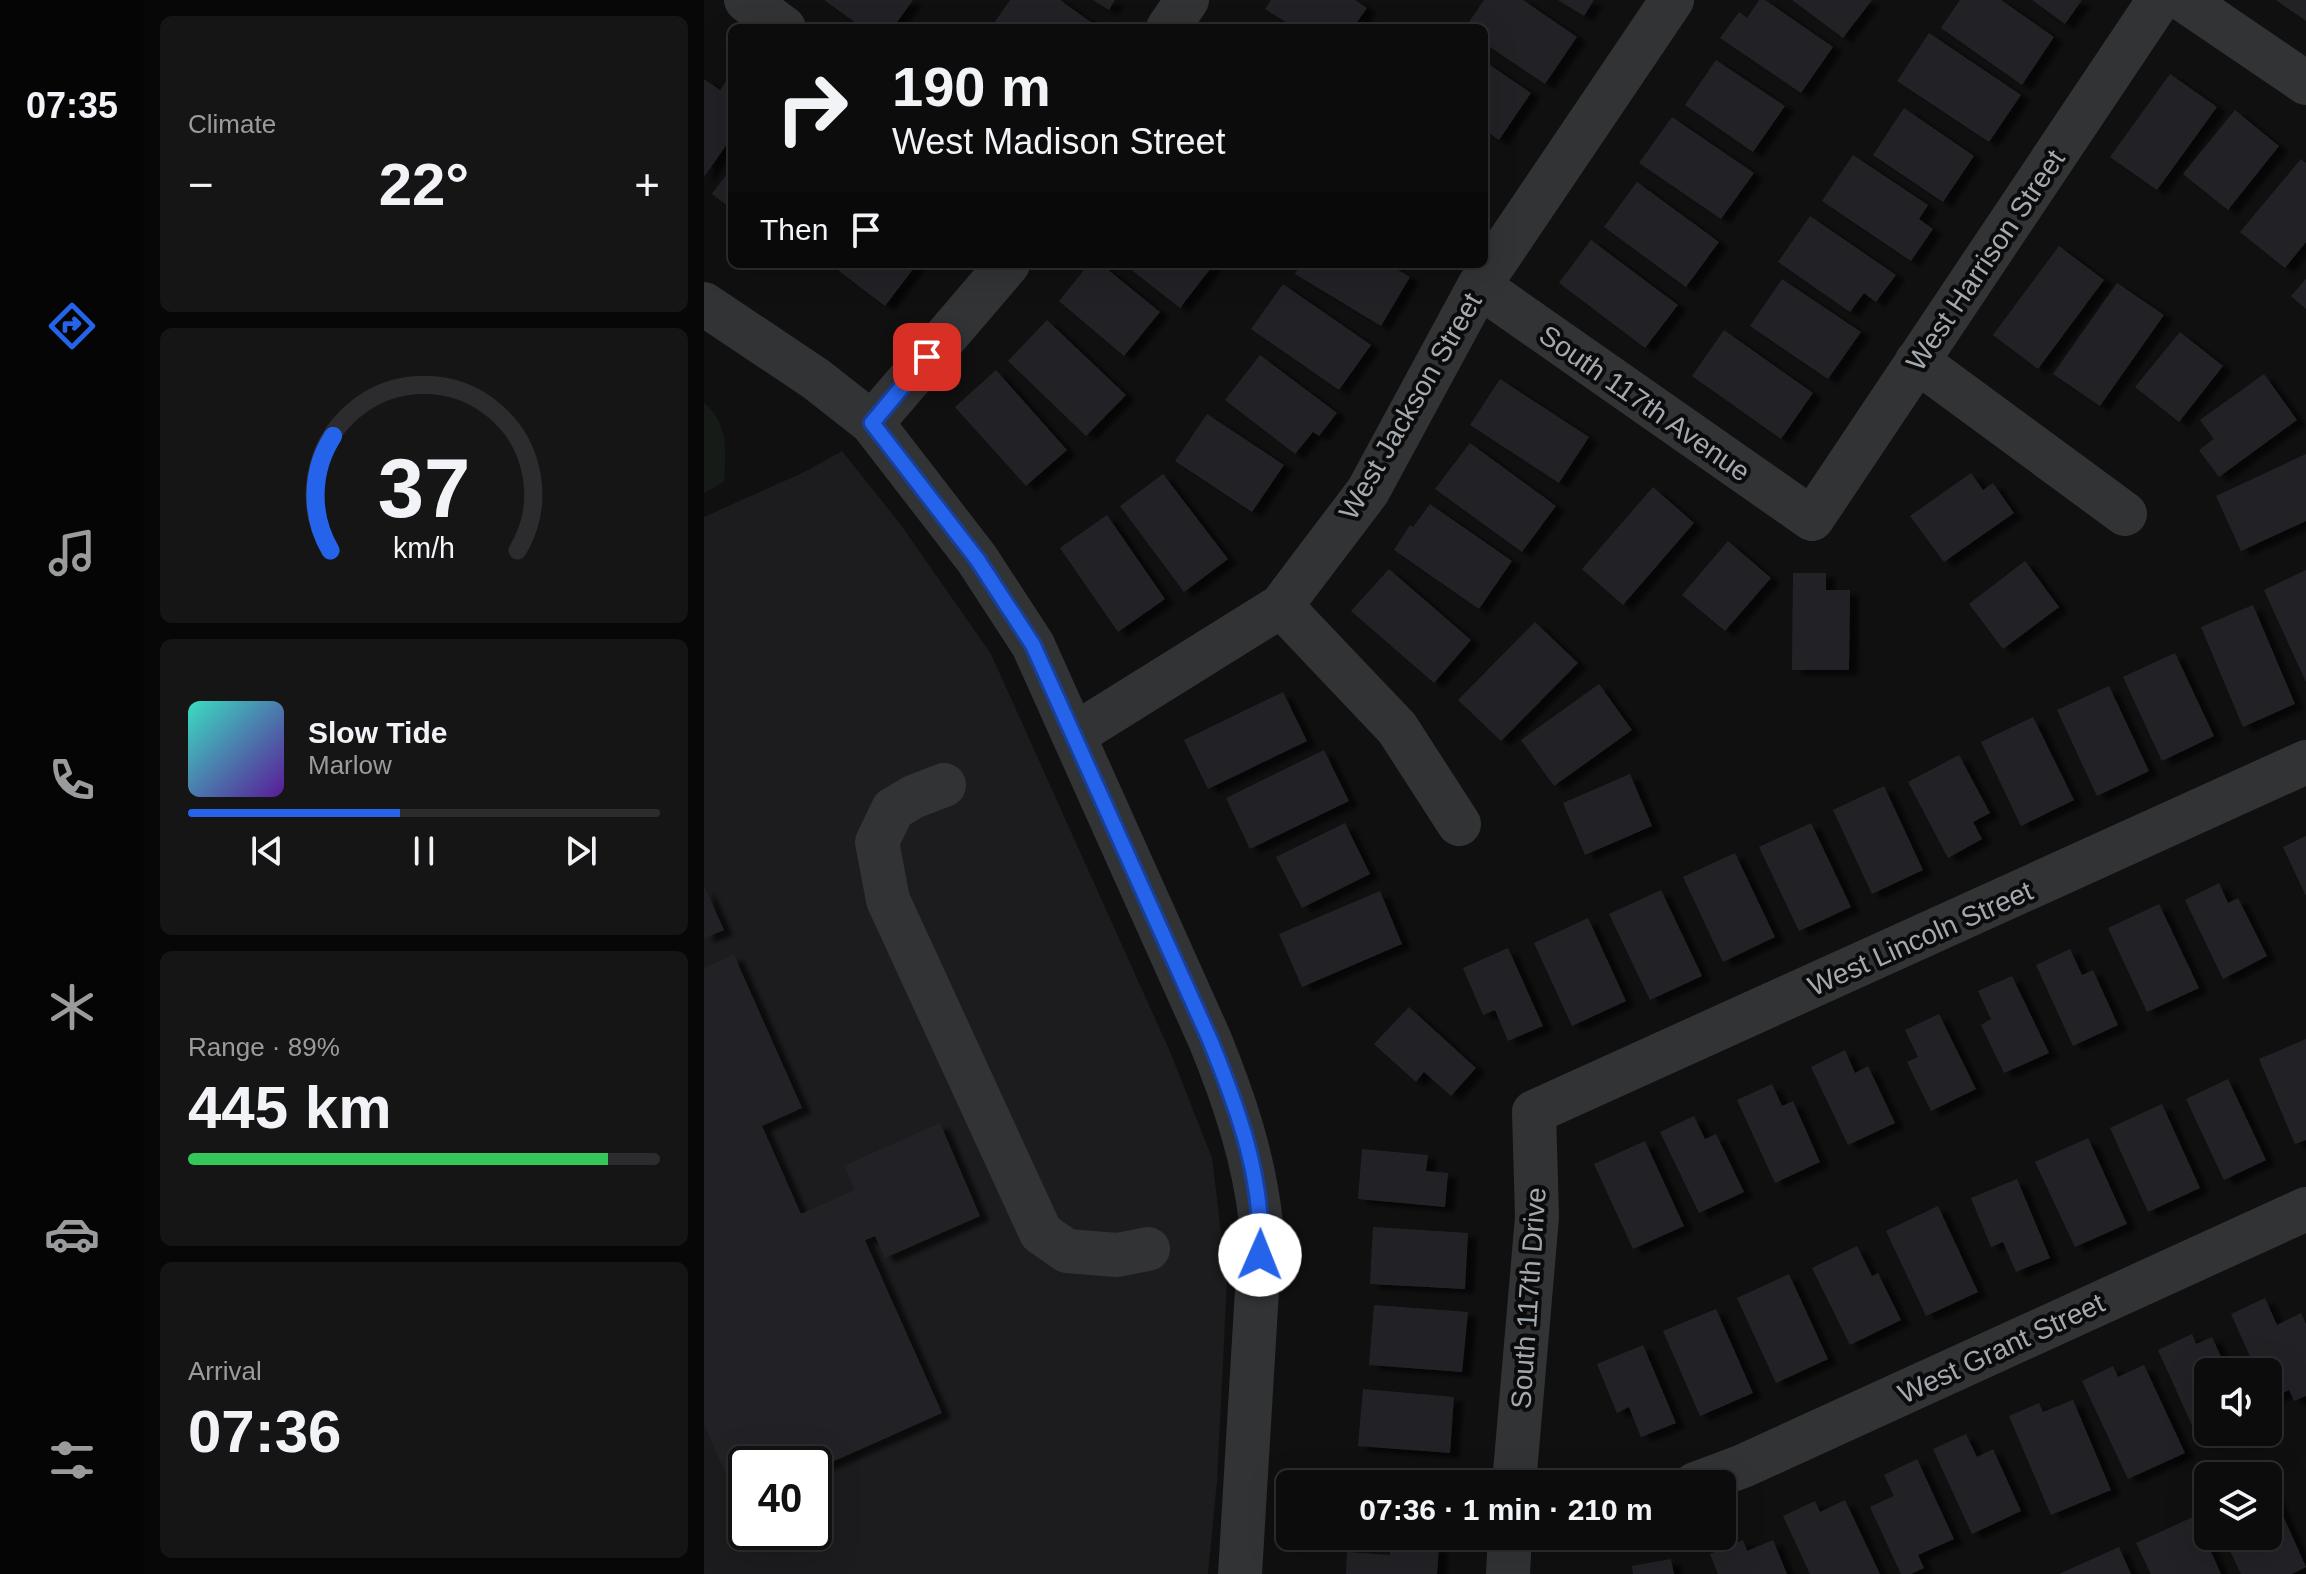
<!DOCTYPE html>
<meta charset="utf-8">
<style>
:root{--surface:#0c0c0d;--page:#151516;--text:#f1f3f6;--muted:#9a9b9d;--line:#2c2c2e;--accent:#2563eb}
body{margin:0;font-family:Helvetica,sans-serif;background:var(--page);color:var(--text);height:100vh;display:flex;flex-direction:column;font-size:30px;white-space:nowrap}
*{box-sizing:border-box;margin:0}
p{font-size:26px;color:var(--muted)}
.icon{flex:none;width:44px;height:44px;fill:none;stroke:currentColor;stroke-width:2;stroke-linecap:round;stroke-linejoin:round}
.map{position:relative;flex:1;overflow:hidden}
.sheet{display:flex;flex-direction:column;gap:16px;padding:16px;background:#070707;width:560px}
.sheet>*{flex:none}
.top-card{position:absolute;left:24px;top:24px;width:760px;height:244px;border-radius:12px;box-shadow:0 8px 32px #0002,0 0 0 2px var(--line);background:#0c0c0d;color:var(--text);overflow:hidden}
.tools{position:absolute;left:1490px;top:1358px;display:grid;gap:16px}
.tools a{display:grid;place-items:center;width:88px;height:88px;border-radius:12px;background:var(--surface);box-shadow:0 8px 32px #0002,0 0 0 2px var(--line);font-size:40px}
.speed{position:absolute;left:24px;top:1446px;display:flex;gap:16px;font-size:40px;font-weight:700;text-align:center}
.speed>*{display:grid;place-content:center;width:104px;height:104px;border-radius:50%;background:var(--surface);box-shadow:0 8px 32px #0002,0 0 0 2px var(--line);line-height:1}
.speed .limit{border:4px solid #111;border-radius:12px;background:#fff;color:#111}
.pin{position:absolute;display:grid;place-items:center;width:68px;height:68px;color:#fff;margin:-34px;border-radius:16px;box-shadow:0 4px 12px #0006}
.me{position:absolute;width:88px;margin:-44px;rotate:1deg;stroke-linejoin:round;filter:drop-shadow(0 0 6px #0008)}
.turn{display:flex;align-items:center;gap:28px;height:168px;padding:0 32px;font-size:36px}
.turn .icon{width:104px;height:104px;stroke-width:2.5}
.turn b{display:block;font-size:56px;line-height:68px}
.then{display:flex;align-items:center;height:76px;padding:0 32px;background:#0003;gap:16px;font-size:30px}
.big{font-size:60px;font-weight:800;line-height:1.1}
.sheet .card{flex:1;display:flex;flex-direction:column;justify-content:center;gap:12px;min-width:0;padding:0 28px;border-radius:12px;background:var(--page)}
.sheet .dial{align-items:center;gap:0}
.dial svg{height:208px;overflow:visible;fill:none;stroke:var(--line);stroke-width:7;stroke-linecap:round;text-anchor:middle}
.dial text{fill:var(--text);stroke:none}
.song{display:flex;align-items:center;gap:24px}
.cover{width:96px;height:96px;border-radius:12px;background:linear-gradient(135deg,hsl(170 70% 55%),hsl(270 70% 35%))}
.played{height:8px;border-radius:4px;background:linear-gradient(90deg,var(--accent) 45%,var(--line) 45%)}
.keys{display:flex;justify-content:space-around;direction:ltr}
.heat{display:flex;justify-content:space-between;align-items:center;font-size:44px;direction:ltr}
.charge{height:12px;border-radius:6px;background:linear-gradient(90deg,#34c759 89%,var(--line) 0)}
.trip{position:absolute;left:572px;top:1470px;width:460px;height:80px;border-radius:12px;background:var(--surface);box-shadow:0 8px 32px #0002,0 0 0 2px var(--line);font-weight:800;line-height:80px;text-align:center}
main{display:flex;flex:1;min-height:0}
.dock{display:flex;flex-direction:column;width:144px;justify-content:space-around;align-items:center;background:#050505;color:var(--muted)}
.dock .icon{width:56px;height:56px}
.dock .active{color:var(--accent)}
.dock b{font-size:36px;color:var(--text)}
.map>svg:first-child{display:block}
.built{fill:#1c1c1e;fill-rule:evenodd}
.green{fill:#171b17}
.building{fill:#232325;filter:url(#shadow)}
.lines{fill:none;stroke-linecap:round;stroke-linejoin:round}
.minor{stroke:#313335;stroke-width:44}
.route-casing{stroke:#184099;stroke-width:20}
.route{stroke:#2563eb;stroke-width:14}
.labels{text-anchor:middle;stroke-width:8;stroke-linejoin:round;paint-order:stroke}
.street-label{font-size:28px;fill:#a2aab0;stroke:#0b0b0c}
</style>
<main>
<nav class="dock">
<b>07:35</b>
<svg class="icon active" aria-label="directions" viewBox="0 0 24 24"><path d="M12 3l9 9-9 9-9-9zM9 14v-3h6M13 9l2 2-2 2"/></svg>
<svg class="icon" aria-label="music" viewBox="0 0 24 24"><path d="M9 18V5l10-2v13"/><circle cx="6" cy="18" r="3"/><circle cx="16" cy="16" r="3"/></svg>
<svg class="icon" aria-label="phone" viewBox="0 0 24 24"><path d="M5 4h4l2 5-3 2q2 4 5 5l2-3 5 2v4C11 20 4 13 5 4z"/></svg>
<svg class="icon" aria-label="climate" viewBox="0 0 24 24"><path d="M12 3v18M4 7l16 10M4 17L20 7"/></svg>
<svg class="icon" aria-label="car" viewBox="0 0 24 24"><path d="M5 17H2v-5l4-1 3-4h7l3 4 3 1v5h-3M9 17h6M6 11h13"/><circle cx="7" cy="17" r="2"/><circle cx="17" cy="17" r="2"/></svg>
<svg class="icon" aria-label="filters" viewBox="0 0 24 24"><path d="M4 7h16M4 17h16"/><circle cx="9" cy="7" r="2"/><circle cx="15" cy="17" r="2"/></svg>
</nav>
<section class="sheet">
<div class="card"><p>Climate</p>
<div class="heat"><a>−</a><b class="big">22°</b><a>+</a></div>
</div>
<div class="card dial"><svg viewBox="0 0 100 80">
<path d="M14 69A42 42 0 1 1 86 69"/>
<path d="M14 69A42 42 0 0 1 15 25" stroke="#2563eb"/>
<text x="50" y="56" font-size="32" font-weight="700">37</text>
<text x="50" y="72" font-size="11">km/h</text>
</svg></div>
<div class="card">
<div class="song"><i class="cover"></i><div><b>Slow Tide</b><p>Marlow</p></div></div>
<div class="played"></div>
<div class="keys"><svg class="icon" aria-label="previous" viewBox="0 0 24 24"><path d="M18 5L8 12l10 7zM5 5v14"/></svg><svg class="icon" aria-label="pause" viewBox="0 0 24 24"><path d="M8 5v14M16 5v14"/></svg><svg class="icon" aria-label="next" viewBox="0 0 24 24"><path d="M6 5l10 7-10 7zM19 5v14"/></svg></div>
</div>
<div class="card"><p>Range · 89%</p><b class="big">445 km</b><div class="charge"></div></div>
<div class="card"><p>Arrival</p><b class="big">07:36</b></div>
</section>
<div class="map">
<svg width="1602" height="1574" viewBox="0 0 1602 1574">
<defs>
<filter id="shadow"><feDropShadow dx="9" dy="5" stdDeviation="2" flood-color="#0009"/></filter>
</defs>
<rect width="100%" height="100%" fill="#101011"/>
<path class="built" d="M138,451l59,74 90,129 180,400 41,104 15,123 -10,200 -9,93h-504v-1057l100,-45zM42,1464h68v68h-68z"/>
<path class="green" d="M0,403c25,20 22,50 20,79l-20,11z"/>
<g class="building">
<polygon points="120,0 209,0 189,28 159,28"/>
<polygon points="306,0 356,0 391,25 388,28 298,28 290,23"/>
<polygon points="389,0 411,0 405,10"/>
<polygon points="567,0 651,0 663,8 649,28 591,28 561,9"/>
<polygon points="780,0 819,0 873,37 841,84 780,43 780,28 761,28"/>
<polygon points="854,0 890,0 880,16"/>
<polygon points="1055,0 1061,0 1129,47 1097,93 1016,38 1035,12 1043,18"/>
<polygon points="1088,0 1168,0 1139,38"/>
<polygon points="1256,0 1297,0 1350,37 1318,85 1237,28"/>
<polygon points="1328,0 1378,0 1361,24"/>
<polygon points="1572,0 1602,0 1602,21"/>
<polygon points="1225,33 1317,95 1285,142 1193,81"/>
<polygon points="1012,60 1081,106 1049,152 981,105"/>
<polygon points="780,61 827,93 795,140 780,129"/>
<polygon points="1466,74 1513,107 1453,190 1406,157"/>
<polygon points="25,77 28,80 28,137 0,177 0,79 16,90"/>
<polygon points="1200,108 1270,156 1239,202 1169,155"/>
<polygon points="1531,110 1575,146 1524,210 1479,174"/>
<polygon points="968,117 1050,173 1017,219 935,163"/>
<polygon points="1149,155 1224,205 1215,219 1229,229 1207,261 1118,201"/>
<polygon points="1597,159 1602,163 1602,242 1581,268 1536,232"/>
<polygon points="28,167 28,209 8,194"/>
<polygon points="933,182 1015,242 982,287 900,227"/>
<polygon points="1106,216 1192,275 1172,302 1160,293 1146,312 1074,262"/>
<polygon points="887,240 974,305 941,348 855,283"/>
<polygon points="1355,246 1400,280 1334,369 1289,335"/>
<polygon points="141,264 213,264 181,306 135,271"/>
<polygon points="385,264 397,264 456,312 420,356 355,301"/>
<polygon points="420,264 510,264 476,308"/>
<polygon points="596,264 684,264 706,277 677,326 591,274"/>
<polygon points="1078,279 1157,332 1124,379 1046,326"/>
<polygon points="1602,279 1602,309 1587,296"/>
<polygon points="1413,283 1460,315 1396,406 1349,374"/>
<polygon points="579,284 667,345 635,390 547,329"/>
<polygon points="343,320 422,395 382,436 304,361"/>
<polygon points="1020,330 1109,393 1077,439 988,376"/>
<polygon points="1476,332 1519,366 1475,422 1431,387"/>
<polygon points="556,355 633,413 615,436 609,432 591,454 521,400"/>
<polygon points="292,370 363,450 322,486 251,407"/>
<polygon points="1560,374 1593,420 1515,477 1495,450 1510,439 1496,420"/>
<polygon points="796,379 885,437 855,483 766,425"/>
<polygon points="503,414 580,465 548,512 471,461"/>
<polygon points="766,443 852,506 818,552 731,489"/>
<polygon points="1602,454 1602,521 1537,551 1512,496"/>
<polygon points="1267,473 1279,490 1289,483 1310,513 1240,562 1206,516"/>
<polygon points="459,474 524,559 480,592 416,506"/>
<polygon points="949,487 990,523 919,605 878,569"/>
<polygon points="726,504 808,561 775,609 690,550 706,525 709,527"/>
<polygon points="403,515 461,599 414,632 356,548"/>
<polygon points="1024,541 1067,578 1021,631 978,595"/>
<polygon points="1321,561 1355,607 1299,649 1265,604"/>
<polygon points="685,569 767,640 730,683 647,611"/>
<polygon points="1602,570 1602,682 1560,590"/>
<polygon points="1089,573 1122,573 1122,590 1146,590 1145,670 1088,670"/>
<polygon points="1549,605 1591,704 1539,727 1497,627"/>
<polygon points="831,622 874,663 797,741 754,700"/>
<polygon points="1471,653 1510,736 1458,761 1419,677"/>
<polygon points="895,684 928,730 850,786 817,740"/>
<polygon points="1405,686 1445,771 1393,796 1353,710"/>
<polygon points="579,692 603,741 504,789 480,740"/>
<polygon points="1329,717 1370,800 1317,826 1277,742"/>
<polygon points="620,750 645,801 546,849 522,798"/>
<polygon points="1255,755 1286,813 1269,822 1278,839 1244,858 1204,782"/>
<polygon points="926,774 948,826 881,855 859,803"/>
<polygon points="1180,786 1219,870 1168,894 1129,810"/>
<polygon points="641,823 666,874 598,908 572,857"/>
<polygon points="1107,823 1147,907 1095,931 1055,847"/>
<polygon points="1602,836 1602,896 1579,847"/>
<polygon points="1031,853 1071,937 1019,962 979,877"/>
<polygon points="1515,883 1524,903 1534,898 1563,956 1519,979 1481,900"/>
<polygon points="0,886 20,930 0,938"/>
<polygon points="957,890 998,976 946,1000 905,914"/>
<polygon points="676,891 698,944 598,987 575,934"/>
<polygon points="1455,904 1495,988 1443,1012 1404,928"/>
<polygon points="884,918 922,1001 868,1026 830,943"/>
<polygon points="804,948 839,1026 804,1041 791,1010 779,1015 759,968"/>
<polygon points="1366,949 1378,975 1389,970 1414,1025 1369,1046 1332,965"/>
<polygon points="30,955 98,1108 58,1126 97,1214 151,1190 140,1166 236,1123 276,1216 181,1258 171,1236 161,1240 238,1413 110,1470 110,1464 42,1464 42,1500 35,1503 0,1424 0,968"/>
<polygon points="1308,976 1345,1053 1300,1073 1277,1025 1287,1019 1274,991"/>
<polygon points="705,1007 772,1068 747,1096 720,1072 712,1082 670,1044"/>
<polygon points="1235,1014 1272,1089 1227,1111 1203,1062 1214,1057 1201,1030"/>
<polygon points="1602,1039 1602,1140 1591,1144 1555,1059"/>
<polygon points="1141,1050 1151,1073 1164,1066 1191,1123 1144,1145 1107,1067"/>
<polygon points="1524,1079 1562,1160 1520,1180 1482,1099"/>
<polygon points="1068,1084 1078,1106 1089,1101 1116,1162 1071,1183 1033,1100"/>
<polygon points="1458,1104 1496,1188 1444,1212 1406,1128"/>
<polygon points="990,1116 1001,1139 1012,1134 1040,1192 995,1213 956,1132"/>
<polygon points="1384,1138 1423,1224 1371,1247 1331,1162"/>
<polygon points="941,1141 980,1226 929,1249 890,1164"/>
<polygon points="658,1149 724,1155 722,1171 744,1173 741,1207 654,1199"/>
<polygon points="1313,1179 1346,1258 1312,1272 1299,1242 1287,1247 1267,1198"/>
<polygon points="1234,1206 1274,1292 1222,1316 1182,1231"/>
<polygon points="669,1227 764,1233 761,1289 666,1284"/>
<polygon points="1153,1246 1168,1276 1174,1273 1197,1320 1146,1345 1108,1268"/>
<polygon points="1085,1274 1124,1359 1072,1383 1033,1298"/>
<polygon points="1561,1298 1573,1325 1597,1313 1602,1324 1602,1396 1590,1401 1585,1390 1566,1399 1564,1372 1553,1372 1527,1314"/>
<polygon points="670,1305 764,1312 758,1372 665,1365"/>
<polygon points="1012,1309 1049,1393 996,1416 959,1331"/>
<polygon points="1488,1334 1492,1344 1508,1337 1524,1372 1504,1372 1504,1428 1492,1434 1454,1350"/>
<polygon points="939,1345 972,1423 937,1437 925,1407 913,1413 893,1364"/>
<polygon points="1440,1365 1481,1453 1424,1479 1378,1381 1409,1366 1414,1377"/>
<polygon points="659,1389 750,1397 746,1453 654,1446"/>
<polygon points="1369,1400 1407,1490 1347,1515 1305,1416 1335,1403 1339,1412"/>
<polygon points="1262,1434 1273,1457 1289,1449 1317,1511 1268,1534 1229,1449"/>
<polygon points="1213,1459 1250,1539 1214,1555 1220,1568 1207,1574 1197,1574 1166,1507 1190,1496 1180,1475"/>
<polygon points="654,1470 748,1478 748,1484 653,1484"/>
<polygon points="1564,1482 1602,1567 1588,1574 1537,1574 1519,1536 1564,1536"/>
<polygon points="1141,1500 1176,1574 1106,1574 1079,1516 1111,1501 1116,1512"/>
<polygon points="1491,1516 1517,1574 1447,1574 1432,1543"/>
<polygon points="1039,1540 1043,1551 1069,1540 1083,1574 1014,1574 1006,1554"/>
<polygon points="687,1544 735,1547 733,1574 642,1574 643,1552 686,1555"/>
<polygon points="1415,1547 1427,1574 1355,1574"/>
<polygon points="967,1559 970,1574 929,1574 928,1566"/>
</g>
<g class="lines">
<g class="minor">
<polyline points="42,0 80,28"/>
<polyline points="1480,0 1602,83"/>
<polyline points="464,28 483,0"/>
<polyline points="775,286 1108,519 1455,0"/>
<path d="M0,304l112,75 56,44 105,136 56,86 177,395c24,59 44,118 51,183l-21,351"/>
<polyline points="1213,361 1421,514"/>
<polyline points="168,423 304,264"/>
<polyline points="577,606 693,728 755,824"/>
<polyline points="370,735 577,606 664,491 775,286 968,0"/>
<polyline points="240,785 209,797 189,809 173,842 184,900 337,1233 363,1251 413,1255 444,1249"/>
<polyline points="810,1484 833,1217 830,1112 1602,762"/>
<polyline points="991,1484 1039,1466 1602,1209"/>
<polyline points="804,1574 806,1536"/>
</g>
</g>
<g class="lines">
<defs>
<path id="route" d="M223,357l-55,66 105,136 56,86 177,395c28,69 54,139 50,215"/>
</defs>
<use href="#route" class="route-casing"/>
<use href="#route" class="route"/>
</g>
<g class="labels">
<g class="street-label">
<text transform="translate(1281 260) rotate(-56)" y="10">West Harrison Street</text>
<text transform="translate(941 403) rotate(35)" y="10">South 117th Avenue</text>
<text transform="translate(706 406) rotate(-60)" y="10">West Jackson Street</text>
<text transform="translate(1216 938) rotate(-24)" y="10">West Lincoln Street</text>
<text transform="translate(824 1298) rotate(-86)" y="10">South 117th Drive</text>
<text transform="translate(1297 1348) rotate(-25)" y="10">West Grant Street</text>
</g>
</g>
</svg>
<div class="tools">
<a><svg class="icon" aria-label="sound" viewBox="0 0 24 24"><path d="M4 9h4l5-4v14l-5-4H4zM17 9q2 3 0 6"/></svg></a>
<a><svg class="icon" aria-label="layers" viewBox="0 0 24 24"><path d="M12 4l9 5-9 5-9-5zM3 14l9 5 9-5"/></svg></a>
</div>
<div class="speed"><div class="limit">40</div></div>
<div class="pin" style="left:223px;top:357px;background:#d93025"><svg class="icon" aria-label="arrive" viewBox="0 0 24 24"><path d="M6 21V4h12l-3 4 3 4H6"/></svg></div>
<svg class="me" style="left:556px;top:1255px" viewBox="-20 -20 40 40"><circle r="19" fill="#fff"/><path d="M0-13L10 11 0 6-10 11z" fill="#2563eb"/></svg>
<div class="trip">07:36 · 1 min · 210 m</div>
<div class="top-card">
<div class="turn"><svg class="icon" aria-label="right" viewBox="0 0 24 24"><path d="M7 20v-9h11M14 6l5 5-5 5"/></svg><div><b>190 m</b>West Madison Street</div></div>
<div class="then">Then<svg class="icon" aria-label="arrive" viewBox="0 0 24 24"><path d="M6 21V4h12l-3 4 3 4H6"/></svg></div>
</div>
</div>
</main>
